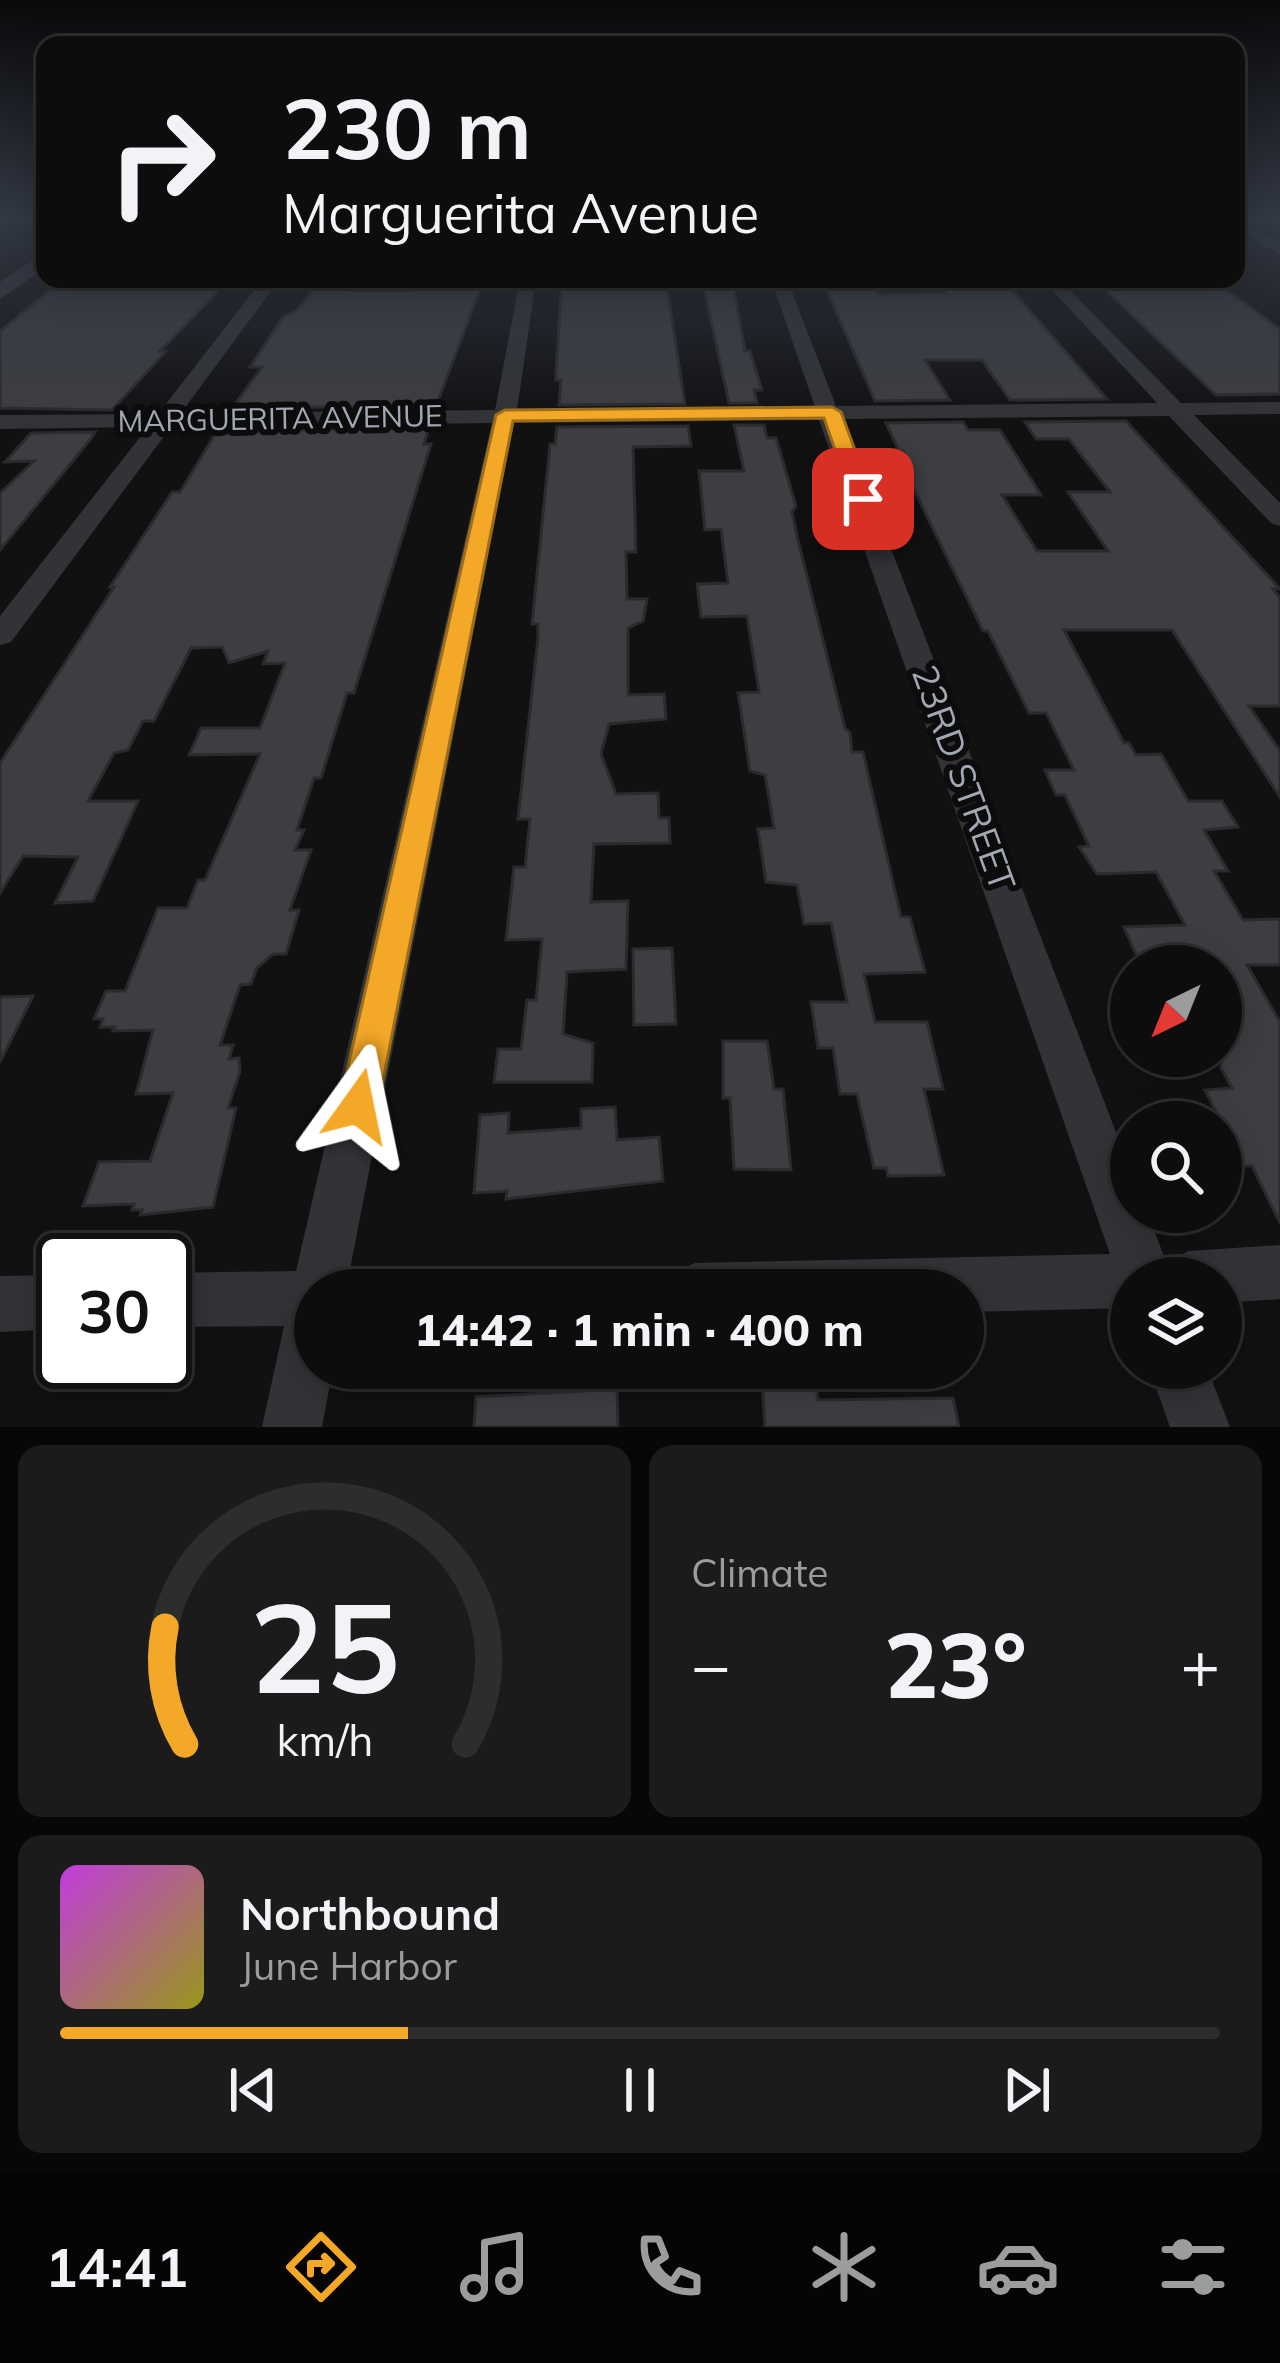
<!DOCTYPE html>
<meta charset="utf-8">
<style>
:root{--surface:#0d0d0e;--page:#1b1b1c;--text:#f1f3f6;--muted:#9a9c9e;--line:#2d2d2e;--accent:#f3a828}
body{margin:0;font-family:Mulish,sans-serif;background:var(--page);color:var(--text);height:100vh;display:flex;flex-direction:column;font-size:45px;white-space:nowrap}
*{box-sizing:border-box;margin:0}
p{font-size:39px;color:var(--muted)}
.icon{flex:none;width:66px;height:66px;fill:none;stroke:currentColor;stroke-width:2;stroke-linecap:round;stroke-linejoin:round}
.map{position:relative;height:1427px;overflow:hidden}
.details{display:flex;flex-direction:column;gap:18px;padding:18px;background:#070708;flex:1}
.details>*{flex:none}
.banner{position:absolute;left:36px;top:36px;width:1209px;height:252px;border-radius:24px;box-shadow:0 6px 30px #0003,0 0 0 3px var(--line);background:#0d0d0e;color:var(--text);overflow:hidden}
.needle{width:78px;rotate:223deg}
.controls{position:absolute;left:1110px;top:945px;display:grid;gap:24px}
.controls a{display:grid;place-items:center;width:132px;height:132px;border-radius:50%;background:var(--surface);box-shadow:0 6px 30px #0003,0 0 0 3px var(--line);font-size:60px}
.speed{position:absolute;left:36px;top:1233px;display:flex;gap:24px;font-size:60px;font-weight:700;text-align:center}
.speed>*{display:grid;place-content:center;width:156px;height:156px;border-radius:50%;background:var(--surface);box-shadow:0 6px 30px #0003,0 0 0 3px var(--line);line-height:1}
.speed .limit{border:6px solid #111;border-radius:18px;background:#fff;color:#111}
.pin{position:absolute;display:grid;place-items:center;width:102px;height:102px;color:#fff;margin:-51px;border-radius:24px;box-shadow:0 6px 18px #0006}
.me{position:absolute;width:132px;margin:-66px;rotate:12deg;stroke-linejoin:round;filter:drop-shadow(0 0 9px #0008)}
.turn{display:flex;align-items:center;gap:42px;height:252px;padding:0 48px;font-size:54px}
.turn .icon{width:156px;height:156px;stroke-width:2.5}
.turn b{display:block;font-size:84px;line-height:102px}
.big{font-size:90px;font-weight:800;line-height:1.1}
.details .tile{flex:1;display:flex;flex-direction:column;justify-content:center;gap:18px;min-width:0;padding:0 42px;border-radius:24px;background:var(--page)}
.details .dial{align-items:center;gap:0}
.dial svg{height:312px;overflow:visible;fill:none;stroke:var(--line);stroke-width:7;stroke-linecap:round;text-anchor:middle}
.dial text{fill:var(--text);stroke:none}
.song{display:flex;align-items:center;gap:36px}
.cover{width:144px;height:144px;border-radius:18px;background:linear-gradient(135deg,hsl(290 70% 55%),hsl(60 70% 35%))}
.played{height:12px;border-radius:6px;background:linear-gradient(90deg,var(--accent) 30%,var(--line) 30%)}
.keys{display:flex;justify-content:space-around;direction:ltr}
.heat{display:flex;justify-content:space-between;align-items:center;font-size:66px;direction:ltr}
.details .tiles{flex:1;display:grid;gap:18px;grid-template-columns:1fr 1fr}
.tile:last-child{grid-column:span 2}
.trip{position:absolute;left:294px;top:1269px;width:690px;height:120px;border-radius:60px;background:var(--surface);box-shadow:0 6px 30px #0003,0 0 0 3px var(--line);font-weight:800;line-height:120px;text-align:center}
.tab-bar{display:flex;height:192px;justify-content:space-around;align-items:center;background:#050506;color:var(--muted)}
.tab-bar .icon{width:84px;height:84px}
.tab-bar .on{color:var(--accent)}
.tab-bar b{font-size:54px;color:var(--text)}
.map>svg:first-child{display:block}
.building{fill:#3d3e42;stroke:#2b2b2e;stroke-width:3}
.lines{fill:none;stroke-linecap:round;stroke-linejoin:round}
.minor{fill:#323337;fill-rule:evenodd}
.tertiary{fill:#323337;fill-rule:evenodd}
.route{fill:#f3a828;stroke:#9e6d1a;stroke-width:3}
.labels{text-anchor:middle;stroke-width:12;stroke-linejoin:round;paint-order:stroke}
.far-street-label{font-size:30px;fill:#a2a8b3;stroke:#0c0c0d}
.street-label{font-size:36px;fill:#a2a8b3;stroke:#0c0c0d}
</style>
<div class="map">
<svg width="1280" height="1427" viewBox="0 0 1280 1427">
<rect width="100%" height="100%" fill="#111112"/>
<g class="building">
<polygon points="64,279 227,279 229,280 160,351 166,351 112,410 0,408 0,331"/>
<polygon points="323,279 360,279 353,291 410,291 412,284 436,284 438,279 484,279 436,406 232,408 262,367 250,367 283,317 296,311"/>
<polygon points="562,279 666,281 685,404 559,405 561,380 556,380 556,373"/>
<polygon points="702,279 732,279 745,351 750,351 762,390 754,390 757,403 729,403"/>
<polygon points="822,279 866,279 879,294 946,293 936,279 1004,281 1107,399 1010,400 982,360 925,360 950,400 875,401"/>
<polygon points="1094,279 1218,284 1280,329 1280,394 1216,395"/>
<polygon points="1126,421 1280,589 1273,589 1280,598 1280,706 1249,706 1280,751 1280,797 1172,630 1064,630 1124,743 1129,743 1136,755 1161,754 1188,801 1222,801 1238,827 1204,830 1228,871 1214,871 1243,920 1280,919 1280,965 1247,965 1280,1022 1280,1223 1252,1166 1243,1166 1205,1090 1232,1088 1221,1068 1221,966 1141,966 1124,927 1185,925 1156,872 1097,874 1079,847 1089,846 1065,795 1056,795 1045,770 1074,770 1046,713 1029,713 988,631 983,631 914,490 903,451 899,451 886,423 963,422 968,430 1000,430 1041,495 1002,495 1037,551 1108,551 1068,492 1110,492 1069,439 1036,439 1025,422"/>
<polygon points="734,425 764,425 767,438 776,438 796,506 792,512 798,540 845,728 850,733 852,752 863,752 901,917 910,917 925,972 864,974 875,1022 927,1022 943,1089 924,1089 944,1175 888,1176 886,1168 874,1168 857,1094 840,1094 833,1048 818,1048 811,1002 847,1002 831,923 804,924 797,885 766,882 758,829 774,828 765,775 750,771 738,693 759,692 747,616 701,617 697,584 728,583 721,529 705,530 699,471 744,471"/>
<polygon points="688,426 691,446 633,447 636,552 626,552 627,599 647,599 643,621 628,628 628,695 664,694 666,719 609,724 601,754 616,794 658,793 659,818 669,818 670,843 594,844 591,902 628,901 626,969 567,972 563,1034 593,1043 592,1082 494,1082 498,1049 521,1049 527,1000 536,1000 542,939 506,940 514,867 525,867 530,819 518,819 538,638 538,624 532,624 550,444 555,444 557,427"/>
<polygon points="429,428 424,444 431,444 354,693 347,693 321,778 314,778 297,830 304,830 295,850 311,850 290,910 299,910 286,954 273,954 257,968 251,984 240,985 220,1045 233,1045 229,1059 239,1058 240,1071 228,1108 236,1108 213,1207 140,1215 142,1210 132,1210 134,1204 83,1206 99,1162 150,1161 173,1093 136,1094 153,1030 113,1031 115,1027 100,1027 103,1019 94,1019 106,991 125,991 158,908 187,908 198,880 205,880 260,754 189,755 201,728 260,728 285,663 263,664 268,651 229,663 222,647 191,648 154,721 143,721 128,750 114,753 88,801 138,801 93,901 55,903 78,857 23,856 0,893 0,763 114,587 110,587 172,492 180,492 217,431"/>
<polygon points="95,432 90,440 0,550 0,493 34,461 5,462 31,433"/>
<polygon points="672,948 676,1024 634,1025 633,949"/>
<polygon points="33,996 0,1062 0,997"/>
<polygon points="723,1041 767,1041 774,1089 783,1089 791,1170 734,1169 730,1098 723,1098"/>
<polygon points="615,1107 617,1140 659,1137 663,1181 506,1199 507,1191 474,1193 480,1115 509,1113 508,1133 581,1128 581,1109"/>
<polygon points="762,1380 815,1380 818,1400 953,1398 959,1427 765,1427"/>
<polygon points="617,1389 618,1427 474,1427 476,1397"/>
</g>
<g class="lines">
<g class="minor">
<polygon points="1236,220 1280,243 1280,255 1236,228"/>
<polygon points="263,279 280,279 181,413 495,410 520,279 536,279 517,410 815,407 771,279 787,279 836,406 1157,403 1042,279 1059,279 1181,403 1280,402 1280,414 1194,415 1280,503 1280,526 1271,523 1169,416 841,419 1131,1171 1131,1212 1147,1212 1167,1264 1188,1251 1280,1245 1280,1299 1221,1303 1221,1278 1131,1278 1131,1308 963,1312 963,1290 668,1290 676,1271 695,1263 1110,1254 819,420 514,423 346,1290 315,1290 315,1368 333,1368 322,1427 262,1427 284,1326 165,1327 165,1273 296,1271 492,423 171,427 11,642 0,645 0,616 148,427 0,429 0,415 158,414"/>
<polygon points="63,1275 63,1329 0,1332 0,1276"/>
<polygon points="1149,1368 1207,1368 1230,1427 1170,1427"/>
</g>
<polygon class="tertiary" points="45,252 45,268 0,299 0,282"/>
</g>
<linearGradient id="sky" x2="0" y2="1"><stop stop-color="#09090a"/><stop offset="0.52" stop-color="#323844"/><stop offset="1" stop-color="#323844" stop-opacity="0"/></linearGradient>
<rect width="1280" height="420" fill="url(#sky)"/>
<polygon class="route" points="832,407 841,412 873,499 870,503 852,499 824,418 513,421 378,1106 372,1119 358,1125 345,1119 339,1106 496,415 505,410"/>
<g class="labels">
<g class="far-street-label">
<text transform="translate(280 419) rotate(-1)" y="10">MARGUERITA AVENUE</text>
</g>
<g class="street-label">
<text transform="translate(964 778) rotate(70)" y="13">23RD STREET</text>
</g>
</g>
</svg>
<div class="controls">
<a><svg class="needle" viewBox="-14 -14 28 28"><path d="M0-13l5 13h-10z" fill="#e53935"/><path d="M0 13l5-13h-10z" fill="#9a9c9e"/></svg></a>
<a><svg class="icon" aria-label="search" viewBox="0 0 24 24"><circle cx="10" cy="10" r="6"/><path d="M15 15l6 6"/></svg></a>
<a><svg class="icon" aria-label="layers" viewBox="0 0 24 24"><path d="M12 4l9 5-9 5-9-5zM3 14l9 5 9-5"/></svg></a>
</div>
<div class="speed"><div class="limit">30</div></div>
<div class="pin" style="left:863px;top:499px;background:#d93025"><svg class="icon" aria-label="arrive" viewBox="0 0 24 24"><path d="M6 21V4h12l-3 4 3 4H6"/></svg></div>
<svg class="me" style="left:358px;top:1106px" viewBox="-20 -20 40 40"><path d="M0-17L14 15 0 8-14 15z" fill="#f3a828" stroke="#fff" stroke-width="4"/></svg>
<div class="trip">14:42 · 1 min · 400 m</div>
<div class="banner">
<div class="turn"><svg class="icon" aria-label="right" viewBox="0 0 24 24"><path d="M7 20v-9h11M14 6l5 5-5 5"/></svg><div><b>230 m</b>Marguerita Avenue</div></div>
</div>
</div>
<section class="details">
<div class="tiles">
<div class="tile dial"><svg viewBox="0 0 100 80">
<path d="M14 69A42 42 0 1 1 86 69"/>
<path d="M14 69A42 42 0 0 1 9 39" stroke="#f3a828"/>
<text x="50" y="56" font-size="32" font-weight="700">25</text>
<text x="50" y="72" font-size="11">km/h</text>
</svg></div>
<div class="tile"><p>Climate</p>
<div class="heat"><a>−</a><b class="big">23°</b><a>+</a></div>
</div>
<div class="tile">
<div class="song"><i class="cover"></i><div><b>Northbound</b><p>June Harbor</p></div></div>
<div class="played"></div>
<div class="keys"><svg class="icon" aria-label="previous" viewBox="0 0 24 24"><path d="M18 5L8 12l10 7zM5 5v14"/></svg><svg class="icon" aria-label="pause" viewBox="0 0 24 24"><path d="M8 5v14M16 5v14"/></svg><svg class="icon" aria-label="next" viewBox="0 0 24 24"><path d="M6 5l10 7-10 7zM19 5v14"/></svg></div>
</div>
</div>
</section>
<nav class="tab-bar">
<b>14:41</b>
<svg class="icon on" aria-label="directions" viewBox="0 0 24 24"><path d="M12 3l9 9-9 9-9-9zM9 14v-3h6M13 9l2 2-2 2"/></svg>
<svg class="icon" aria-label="music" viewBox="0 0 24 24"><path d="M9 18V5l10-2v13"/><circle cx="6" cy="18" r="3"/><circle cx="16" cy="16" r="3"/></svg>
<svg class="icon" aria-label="phone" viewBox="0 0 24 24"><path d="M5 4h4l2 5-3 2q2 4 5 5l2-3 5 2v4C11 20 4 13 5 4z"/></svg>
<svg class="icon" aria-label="climate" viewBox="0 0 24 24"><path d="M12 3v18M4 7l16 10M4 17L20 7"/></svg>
<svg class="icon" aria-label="car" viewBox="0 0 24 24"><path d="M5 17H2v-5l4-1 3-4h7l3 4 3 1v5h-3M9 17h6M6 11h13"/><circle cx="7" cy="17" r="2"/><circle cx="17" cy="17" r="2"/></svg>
<svg class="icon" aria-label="filters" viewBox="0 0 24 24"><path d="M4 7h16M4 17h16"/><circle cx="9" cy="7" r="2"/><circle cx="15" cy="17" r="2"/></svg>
</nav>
